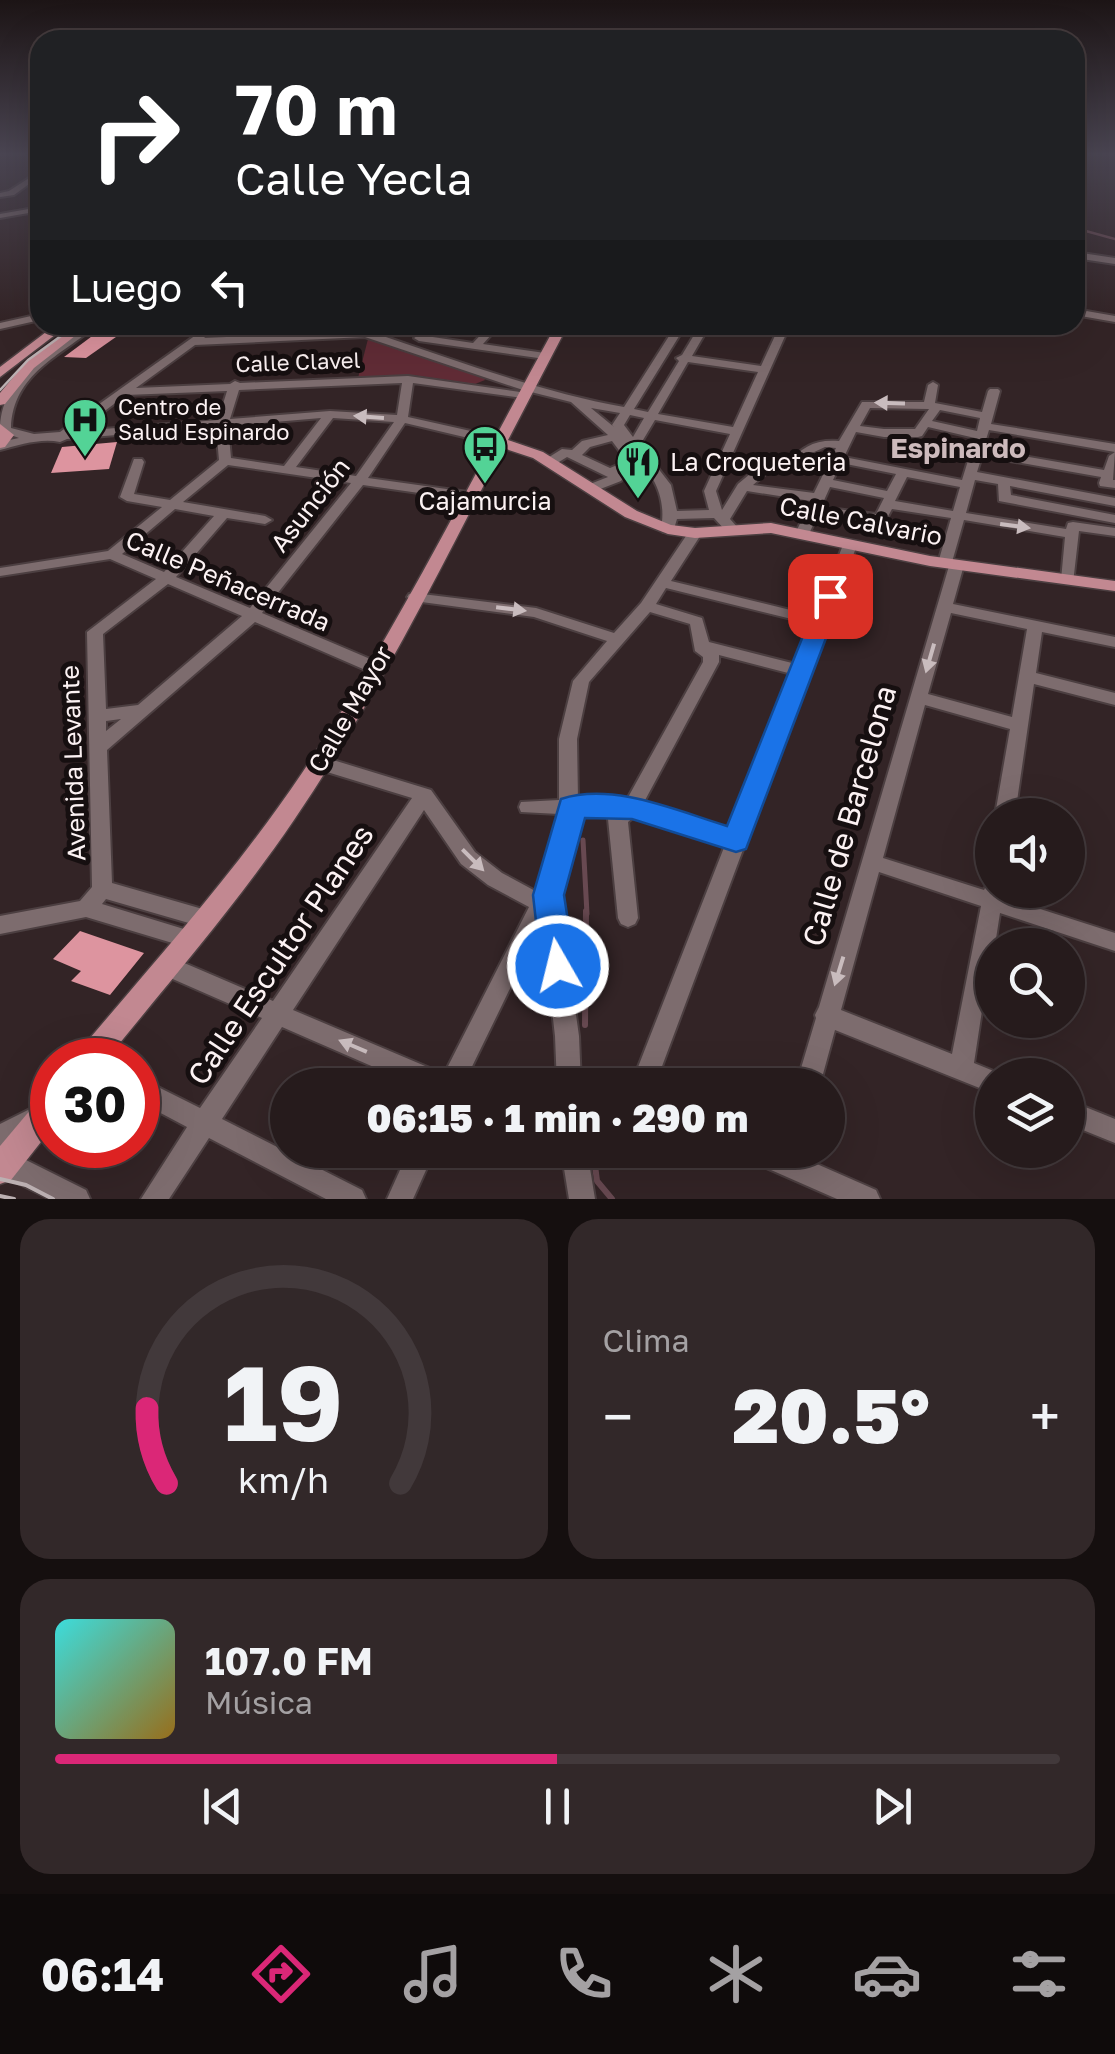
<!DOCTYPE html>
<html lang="es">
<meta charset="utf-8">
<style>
:root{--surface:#261b1c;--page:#322829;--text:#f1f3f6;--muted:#a4a1a3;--line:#42393b;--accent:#db2777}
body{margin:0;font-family:"Golos Text",sans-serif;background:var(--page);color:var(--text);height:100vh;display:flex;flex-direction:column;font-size:38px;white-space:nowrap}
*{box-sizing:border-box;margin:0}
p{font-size:32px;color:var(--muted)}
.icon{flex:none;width:55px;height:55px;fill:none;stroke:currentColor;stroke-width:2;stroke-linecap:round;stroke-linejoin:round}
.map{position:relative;height:1199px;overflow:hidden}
.panel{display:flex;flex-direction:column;gap:20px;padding:20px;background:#150f0f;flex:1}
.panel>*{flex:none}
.guide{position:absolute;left:30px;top:30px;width:1055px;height:305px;border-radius:30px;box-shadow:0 10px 40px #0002,0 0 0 2px var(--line);background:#202124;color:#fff;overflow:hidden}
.tools{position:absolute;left:975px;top:798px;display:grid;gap:20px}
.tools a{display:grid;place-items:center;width:110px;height:110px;border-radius:50%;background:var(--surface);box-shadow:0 10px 40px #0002,0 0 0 2px var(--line);font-size:50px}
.speed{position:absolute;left:30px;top:1038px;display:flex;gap:20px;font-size:50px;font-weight:700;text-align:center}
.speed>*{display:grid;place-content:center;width:130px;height:130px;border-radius:50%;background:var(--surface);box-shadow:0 10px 40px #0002,0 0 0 2px var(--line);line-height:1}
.speed .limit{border:15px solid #d22;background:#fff;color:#111}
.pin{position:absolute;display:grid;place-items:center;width:85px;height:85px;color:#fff;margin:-42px;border-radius:20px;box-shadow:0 5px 15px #0006}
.me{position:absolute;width:110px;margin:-55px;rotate:352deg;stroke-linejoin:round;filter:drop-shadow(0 0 8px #0008)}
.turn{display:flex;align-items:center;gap:35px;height:210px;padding:0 40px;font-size:45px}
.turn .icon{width:130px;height:130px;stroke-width:2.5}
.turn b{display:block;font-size:70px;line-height:85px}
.then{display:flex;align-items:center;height:95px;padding:0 40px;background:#0003;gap:20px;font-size:38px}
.big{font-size:75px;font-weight:800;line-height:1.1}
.panel .tile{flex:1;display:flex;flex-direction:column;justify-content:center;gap:15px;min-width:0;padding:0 35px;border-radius:30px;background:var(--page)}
.panel .dial{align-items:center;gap:0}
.dial svg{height:260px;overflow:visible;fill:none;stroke:var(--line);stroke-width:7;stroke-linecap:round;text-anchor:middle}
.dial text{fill:var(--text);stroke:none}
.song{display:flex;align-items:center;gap:30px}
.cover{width:120px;height:120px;border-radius:15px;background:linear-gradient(135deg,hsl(180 70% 55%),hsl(40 70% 35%))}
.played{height:10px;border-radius:5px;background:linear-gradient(90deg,var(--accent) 50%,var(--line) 50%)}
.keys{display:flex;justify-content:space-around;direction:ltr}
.heat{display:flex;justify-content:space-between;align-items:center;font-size:55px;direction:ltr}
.panel .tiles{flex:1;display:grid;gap:20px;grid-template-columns:1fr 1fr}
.tile:last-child{grid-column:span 2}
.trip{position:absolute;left:270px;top:1068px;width:575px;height:100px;border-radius:50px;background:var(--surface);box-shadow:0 10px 40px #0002,0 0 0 2px var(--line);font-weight:800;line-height:100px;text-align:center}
.tab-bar{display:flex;height:160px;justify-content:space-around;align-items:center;background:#0f0b0b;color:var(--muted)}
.tab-bar .icon{width:70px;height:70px}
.tab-bar .active{color:var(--accent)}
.tab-bar b{font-size:45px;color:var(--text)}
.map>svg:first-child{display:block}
.green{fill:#612c36}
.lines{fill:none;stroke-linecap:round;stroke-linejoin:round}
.stream-far2{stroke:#684951;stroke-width:2.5}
.stream-far1{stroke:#684951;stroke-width:5}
.stream{stroke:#684951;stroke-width:6}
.building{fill:#dd949f}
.minor-casing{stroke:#4c3f41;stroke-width:4}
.major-casing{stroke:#4c3f41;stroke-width:3}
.minor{fill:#7d6c6e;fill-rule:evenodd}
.major{fill:#c28891;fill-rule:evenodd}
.tram-far1{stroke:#bcb0b2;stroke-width:2.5}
.tram{stroke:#bcb0b2;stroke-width:4}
.oneway{fill:#c9bcbe}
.route{fill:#1a73e8;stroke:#114b97;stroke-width:2.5}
.labels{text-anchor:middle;stroke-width:10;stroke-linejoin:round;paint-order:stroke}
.far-street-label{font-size:22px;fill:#fcf2f3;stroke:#160f10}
.far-poi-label{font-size:22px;fill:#fcf2f3;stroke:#160f10;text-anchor:start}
.poi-label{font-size:25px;fill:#fcf2f3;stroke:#160f10;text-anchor:start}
.street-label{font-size:25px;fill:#fcf2f3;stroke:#160f10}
.neighbourhood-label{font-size:28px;font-weight:bold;fill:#cdbabc;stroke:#160f10}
.near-street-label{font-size:30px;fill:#fcf2f3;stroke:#160f10}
</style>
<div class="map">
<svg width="1115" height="1199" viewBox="0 0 1115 1199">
<rect width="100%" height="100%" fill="#332426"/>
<polygon class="green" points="368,339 484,378 485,380 475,384 412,375 358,378"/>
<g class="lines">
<polyline class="stream-far2" points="1075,228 1115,239"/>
<polyline class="stream-far1" points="583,840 587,914"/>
<g class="stream">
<polyline points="585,1025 586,911"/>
<polyline points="593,1150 597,1181 612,1199"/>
</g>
</g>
<g class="building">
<polygon points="107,325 133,325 86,358 64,357"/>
<polygon points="117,442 109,469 51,473 62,447"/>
<polygon points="80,931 144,953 110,995 71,981 81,971 53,959"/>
</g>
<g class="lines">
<defs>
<g id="minor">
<polygon points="1075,153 1081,153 1084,161 1075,170 1078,161"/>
<polygon points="40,171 40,176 14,195 0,197 0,193 9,191"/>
<polygon points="40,207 40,211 0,218 0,214"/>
<polygon points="1075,252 1115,258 1115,264 1075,258"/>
<polygon points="1075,309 1115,316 1115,322 1075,315"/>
<polygon points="40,314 40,320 0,329 0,323"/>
<path d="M85,325h12c-36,31 -84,48 -86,103l23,6 26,-2 150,-107h11l-17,13 162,-7 34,-6 -6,8 -14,2c80,27 161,57 244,72l52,-82h10l-52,84 14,3 31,-51 -3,-3 6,-3 18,-30h10l-18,31 69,10 19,-41h10l-74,166 6,19 16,-26 24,-20h25c15,-17 28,-25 52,-23l23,-39h62l4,-17 5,-3 5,3 -3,18 47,9 6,-21 2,-2h8l2,2 -9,33 124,20v8l-126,-22 -6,19 121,21 5,-14 6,-4 -2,28h2v8l-15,-2 -1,-3 2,-6 -119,-21 -5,16 138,26v8l-105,-20 1,9 104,20v8l-116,-22 -1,-17 -23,-4 -9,33 100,16 2,-6 5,-1 42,6v8l-36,-5 -6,52h-10l-2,-3 4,-43 -101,-17 -12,42h10l2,3 -11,39 162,33v10l-73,-15 -6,41 79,20v12l-81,-21 -19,131h-20l15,-86 -85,-24 -42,153 101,32 3,-6 5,-2v8h12l-1,7 112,36v18l-115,-38 -5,32h-3l-18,118 27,11 -9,1v18l-157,-63 -15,55h-24l20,-67 -1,-3 4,-8 130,-441h-9l-2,-3 13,-45 -59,-9 -7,13 -5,1 -62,-9 -9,20 -7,4 -7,-4 16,-33 -64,-10 -17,28 8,9 -2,3h-10l-12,-13 -37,1 -4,13h-10l-2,-3c6,-33 -8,-54 -29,-79l8,13 -2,3 -20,7 5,5 -2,3 -31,12 -6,-4 1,-3 23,-9 -41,-20 -13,8h-8v-6l16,-10 10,1 10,-9 26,-6 -37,-33 -48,-12 -158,-53 -170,8 -59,43 94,-4 5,-3 5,2 168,-7 119,17 2,2 -6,3 -110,-15 -5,34 94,21 2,3 -6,4 -93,-22 -37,55 100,14 7,4 -7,4 -105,-15 -101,128 120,51 2,4 -2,4h-12l-115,-50 -148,128 5,133 94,27 7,3 3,6 -3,6 -7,3 -100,-29 -4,5 95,29 3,6 -3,6 -8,3 -103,-31 -86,17v-18l80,-15 12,-14 -5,-255 69,-53 -46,-20 -110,17v-8l108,-17 54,-44 -35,-6 -7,-4 14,-38h8l2,3 -10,32 36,6 49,-40 -3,-33 -149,12 -7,3c-20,-4 -40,3 -60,8v-8l19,-4 -19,-7c0,-52 46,-80 85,-106zM688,362l70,10 -25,55 -75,-13zM402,383l-5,32 -67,-4 -100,8 9,-29zM227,391l-9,29 -140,11 48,-36zM591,408l29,5 -8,12 2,2zM870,408l58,1h1l-14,20h-31l-24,-3zM940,410l40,8 -3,13 -45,-10zM630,415l14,3 -11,19 -9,-12zM321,418l-37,48 -53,-8 -3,-32zM333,418l61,4 -38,54 -60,-9zM655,420l75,14 -26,57 5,19 -32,1 -6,-26 -31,-40zM928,427l47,11 -13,42 -118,-23 12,-25 28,5h34l4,-1zM612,441l15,20 -17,7 -28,-13 8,-8zM825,447l11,1 -22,45 -61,-8 16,-14h25l18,-18zM841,463l55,11 -9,17 -54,-11zM228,465l123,18 -101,125 -74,-31 51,-59 38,6 7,-4 -7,-4 -82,-14zM907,477l53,10 -7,24 -58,-10zM830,487l54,11 -8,16 -55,-7zM175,509l39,7 -50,56 -42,-18zM168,584l74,32 -104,89 -32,4 -3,-75zM951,613l76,16 -15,88 -84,-23zM121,719l-15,12v-10zM879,872l102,34 -29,148 -111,-44z"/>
<polygon points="148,325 159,325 149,332 144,329"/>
<polygon points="490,325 500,325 483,344 545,353 550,356 545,359 419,341 414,338 419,335 473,343"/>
<path d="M695,529l7,4 -31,48 144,35 28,-71 7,-4 7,4 -202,540h-24l94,-240 -90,-29 -7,6 10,96 -3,6 -7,3 -7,-3 -3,-6 -10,-99 3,-4h-33l1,17 -20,63 20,141 2,49h-24l-2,-49 -13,-113 -79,162h-48l-133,-58 -60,92 140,71 4,9h-40l-117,-61 -40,61h-28l46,-72 -49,-26v-24l62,31 62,-90 -103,-45 -3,-7 3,-7 8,-3 8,3 98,42 139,-203 -98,-30 -3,-5 3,-5 6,-2 111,34 44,62 27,21 37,20 1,-2 19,-59v-18l-38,-2 -2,-5 2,-5 38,-2v-61l14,-58 34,-40 -73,-24 -120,-16 -7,-4 2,-3 5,-1 122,15 78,25 27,-30 49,-73zM666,588l146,36 -16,40 -87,-22 -7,-24 -46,-14zM650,612l40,12 5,27 8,6v5l-77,139 -48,-1 -1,-61 12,-57zM719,655l73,19 -62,158 -87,-28 76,-142zM424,810l37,54 27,21 41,22 -85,167 -151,-64z"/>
<polygon points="1068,1100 1115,1119 1115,1143 1068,1124"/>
<polygon points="30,1109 39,1112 42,1121 39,1130 0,1151 0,1124"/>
<polygon points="6,1150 86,1190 90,1199 50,1199 0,1174 0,1153"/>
<polygon points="409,1150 435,1150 413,1199 387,1199"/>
<polygon points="561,1150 587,1150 595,1199 569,1199"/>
<polygon points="742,1150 785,1150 876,1190 880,1199 837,1199 746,1159"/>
</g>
<g id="major">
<polygon points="76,325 89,325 34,368 5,404 0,405 0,393 26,362"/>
<path d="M556,325h12l-60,115 35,12 94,59 34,14 24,3 76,-5 159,33 185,25v10l-185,-25 -159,-33 -76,5 -27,-4 -43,-17 -92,-59 -30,-10c-65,126 -129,254 -209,372 -57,84 -124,161 -188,240h-31l4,-9c77,-91 157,-180 223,-278 96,-144 172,-299 254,-448z"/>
<polygon points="54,326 64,328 0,377 0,367"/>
<polygon points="0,424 14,435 5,447 0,448"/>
<polygon points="52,1092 52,1128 11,1180 0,1184 0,1146 42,1096"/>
</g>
</defs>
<use href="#minor" class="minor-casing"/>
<use href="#major" class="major-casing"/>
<use href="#minor" class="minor"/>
<use href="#major" class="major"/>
<polyline class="tram-far1" points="0,390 28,360 76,325"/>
<g class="tram">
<polyline points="0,1179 26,1185 53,1199"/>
<polyline points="0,1196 14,1199"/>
</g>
</g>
<defs><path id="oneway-solid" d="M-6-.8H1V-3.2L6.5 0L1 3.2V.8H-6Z" transform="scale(2.5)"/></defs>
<g class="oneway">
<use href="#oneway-solid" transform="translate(890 403) rotate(-178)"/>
<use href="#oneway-solid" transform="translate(369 417) rotate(-176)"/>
<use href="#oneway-solid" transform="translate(1015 526) rotate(8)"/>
<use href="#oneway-solid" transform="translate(511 609) rotate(7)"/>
<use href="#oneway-solid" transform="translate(930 658) rotate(106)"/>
<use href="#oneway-solid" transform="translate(473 860) rotate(45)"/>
<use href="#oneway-solid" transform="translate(839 971) rotate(107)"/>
<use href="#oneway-solid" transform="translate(353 1046) rotate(-157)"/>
</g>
<linearGradient id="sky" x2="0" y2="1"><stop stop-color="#1c1415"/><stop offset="0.48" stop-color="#4a4552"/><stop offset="1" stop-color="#4a4552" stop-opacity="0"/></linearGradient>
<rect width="1115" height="321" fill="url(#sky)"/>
<path class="route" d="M830,590l12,6 -96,253 -10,3 -104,-33 -47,-1 -21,77 11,71 -5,10 -12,4 -12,-4 -5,-10 -8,-71 28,-96c53,-17 116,12 166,27l92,-230z"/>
<defs>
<symbol id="hospital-pin" viewBox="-11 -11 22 30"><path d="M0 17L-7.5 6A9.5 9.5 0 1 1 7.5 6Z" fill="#53d396" stroke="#160f10"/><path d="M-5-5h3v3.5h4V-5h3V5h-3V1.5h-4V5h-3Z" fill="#111"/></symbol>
<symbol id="bus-pin" viewBox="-11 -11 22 30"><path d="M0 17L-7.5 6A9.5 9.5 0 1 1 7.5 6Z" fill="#53d396" stroke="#160f10"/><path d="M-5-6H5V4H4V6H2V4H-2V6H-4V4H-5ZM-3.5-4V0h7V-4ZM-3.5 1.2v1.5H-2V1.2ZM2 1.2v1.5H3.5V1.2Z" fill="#111"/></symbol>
<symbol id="restaurant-pin" viewBox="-11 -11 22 30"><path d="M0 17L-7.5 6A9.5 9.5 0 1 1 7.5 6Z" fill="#53d396" stroke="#160f10"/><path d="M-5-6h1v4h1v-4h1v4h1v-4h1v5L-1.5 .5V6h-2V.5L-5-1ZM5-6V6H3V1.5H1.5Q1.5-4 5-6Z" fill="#111"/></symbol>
</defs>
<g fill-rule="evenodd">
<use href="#hospital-pin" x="60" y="395" width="50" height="68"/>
<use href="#bus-pin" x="460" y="422" width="50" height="68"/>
<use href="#restaurant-pin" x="613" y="437" width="50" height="68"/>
</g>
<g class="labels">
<g class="far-street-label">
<text transform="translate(298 362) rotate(-2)" y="8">Calle Clavel</text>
</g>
<g class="far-poi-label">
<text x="118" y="415">Centro de<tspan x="118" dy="25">Salud Espinardo</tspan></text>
</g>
<g class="poi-label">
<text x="670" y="471">La Croqueteria</text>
<text x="485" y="510" text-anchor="middle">Cajamurcia</text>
</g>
<g class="street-label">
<text transform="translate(310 505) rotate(-52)" y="9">Asunción</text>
<text transform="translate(861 521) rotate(11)" y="9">Calle Calvario</text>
<text transform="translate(228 581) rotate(23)" y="9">Calle Peñacerrada</text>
<text transform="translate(350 709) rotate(-60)" y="9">Calle Mayor</text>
<text transform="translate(73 763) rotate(-92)" y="9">Avenida Levante</text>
</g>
<g class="neighbourhood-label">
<text x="958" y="458">Espinardo</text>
</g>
<g class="near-street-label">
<text transform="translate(850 816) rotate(-74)" y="10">Calle de Barcelona</text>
<text transform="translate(281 955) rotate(-56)" y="10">Calle Escultor Planes</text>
</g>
</g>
</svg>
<div class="tools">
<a><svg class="icon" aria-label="sound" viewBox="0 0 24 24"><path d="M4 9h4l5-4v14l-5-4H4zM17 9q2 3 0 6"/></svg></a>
<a><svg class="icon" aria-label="search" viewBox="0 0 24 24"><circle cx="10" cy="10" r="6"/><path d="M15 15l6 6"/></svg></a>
<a><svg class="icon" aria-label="layers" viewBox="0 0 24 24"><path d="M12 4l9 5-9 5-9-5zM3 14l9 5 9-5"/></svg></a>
</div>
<div class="speed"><div class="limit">30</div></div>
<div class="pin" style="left:830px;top:596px;background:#d93025"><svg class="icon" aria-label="arrive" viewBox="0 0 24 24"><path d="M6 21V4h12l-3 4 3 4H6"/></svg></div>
<svg class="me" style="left:558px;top:966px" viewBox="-20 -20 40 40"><circle r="17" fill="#1a73e8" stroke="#fff" stroke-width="3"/><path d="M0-11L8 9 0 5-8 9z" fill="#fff"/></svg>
<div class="trip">06:15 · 1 min · 290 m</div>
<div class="guide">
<div class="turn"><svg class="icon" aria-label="right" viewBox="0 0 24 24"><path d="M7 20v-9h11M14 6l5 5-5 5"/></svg><div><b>70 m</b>Calle Yecla</div></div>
<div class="then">Luego<svg class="icon" aria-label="left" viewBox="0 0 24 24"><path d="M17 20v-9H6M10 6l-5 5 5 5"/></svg></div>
</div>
</div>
<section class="panel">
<div class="tiles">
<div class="tile dial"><svg viewBox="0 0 100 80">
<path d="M14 69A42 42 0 1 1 86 69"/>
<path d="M14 69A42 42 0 0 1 8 46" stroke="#db2777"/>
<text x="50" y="56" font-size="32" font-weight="700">19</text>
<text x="50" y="72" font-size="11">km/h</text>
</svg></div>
<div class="tile"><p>Clima</p>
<div class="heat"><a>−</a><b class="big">20.5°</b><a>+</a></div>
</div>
<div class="tile">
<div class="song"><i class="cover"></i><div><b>107.0 FM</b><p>Música</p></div></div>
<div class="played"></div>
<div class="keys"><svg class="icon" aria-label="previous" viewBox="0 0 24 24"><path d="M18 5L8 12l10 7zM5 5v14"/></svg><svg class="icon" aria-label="pause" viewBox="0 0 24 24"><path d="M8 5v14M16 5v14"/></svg><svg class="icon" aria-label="next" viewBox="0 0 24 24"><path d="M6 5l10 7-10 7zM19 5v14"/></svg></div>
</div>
</div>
</section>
<nav class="tab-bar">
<b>06:14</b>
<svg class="icon active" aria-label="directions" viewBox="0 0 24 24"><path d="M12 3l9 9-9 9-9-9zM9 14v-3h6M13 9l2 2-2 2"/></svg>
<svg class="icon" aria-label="music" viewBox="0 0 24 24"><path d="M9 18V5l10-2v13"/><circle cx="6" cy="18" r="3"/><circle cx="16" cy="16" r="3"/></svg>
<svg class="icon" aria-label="phone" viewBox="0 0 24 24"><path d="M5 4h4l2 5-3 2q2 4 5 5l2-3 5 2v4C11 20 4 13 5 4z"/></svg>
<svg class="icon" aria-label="climate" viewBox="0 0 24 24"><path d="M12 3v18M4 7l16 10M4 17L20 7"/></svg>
<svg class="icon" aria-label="car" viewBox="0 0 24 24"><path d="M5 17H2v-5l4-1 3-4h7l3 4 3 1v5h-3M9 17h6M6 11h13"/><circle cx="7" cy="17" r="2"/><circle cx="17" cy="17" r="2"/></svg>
<svg class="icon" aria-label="filters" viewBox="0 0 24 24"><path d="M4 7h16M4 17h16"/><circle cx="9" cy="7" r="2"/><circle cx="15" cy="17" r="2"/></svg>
</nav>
